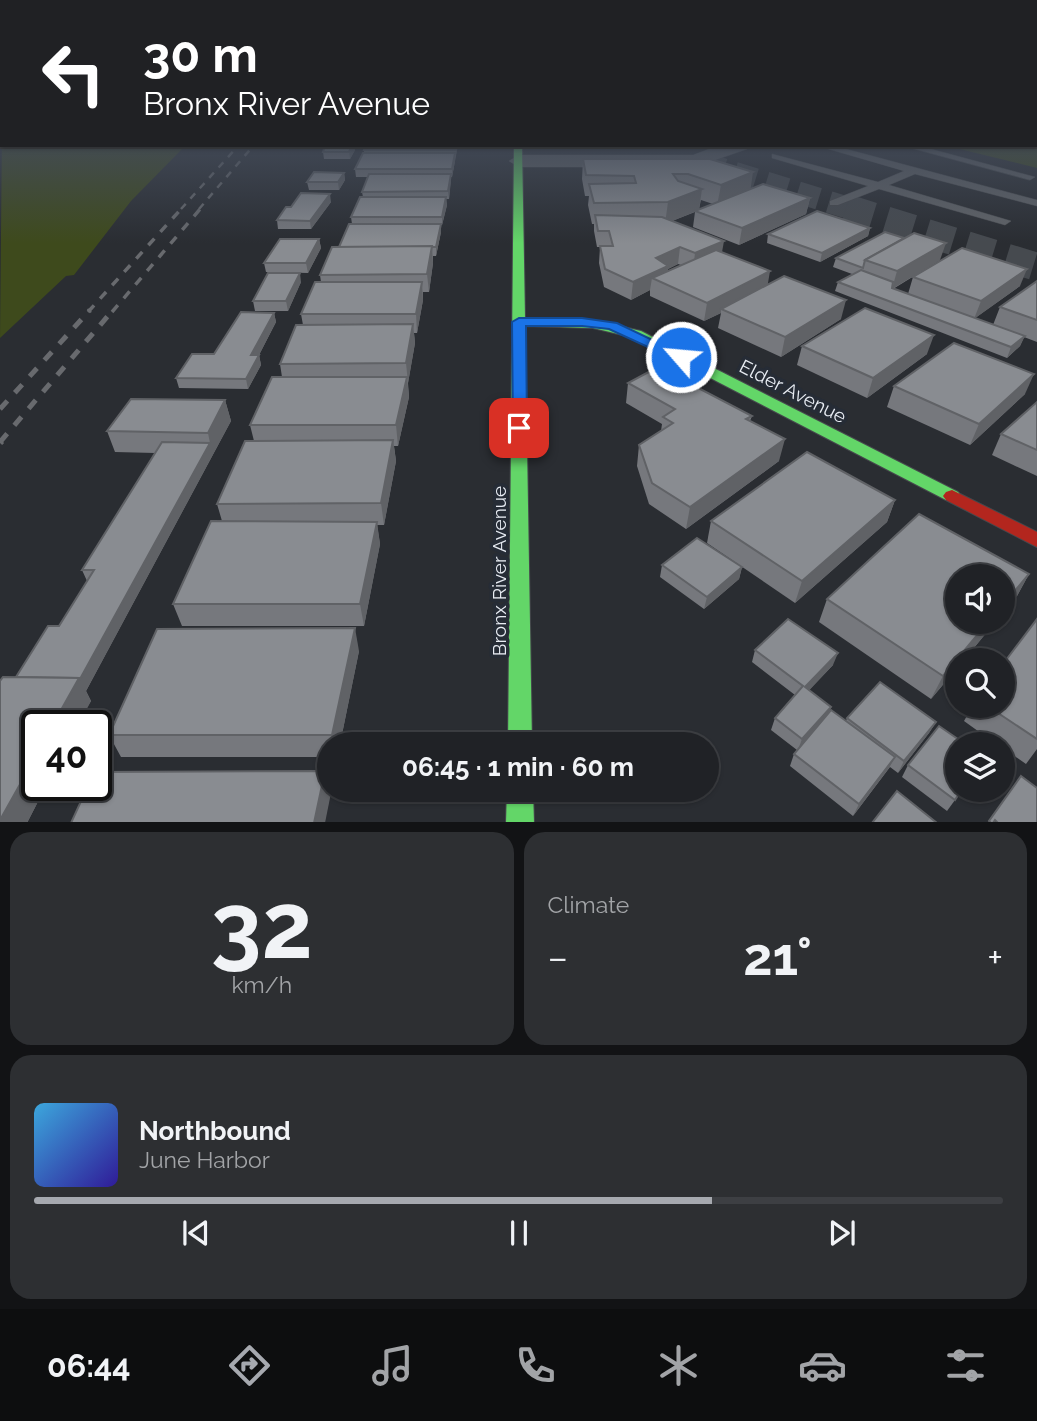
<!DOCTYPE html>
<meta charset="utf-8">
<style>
:root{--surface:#202226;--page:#2d2f32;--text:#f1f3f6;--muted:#a2a4a7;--line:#3d3f43;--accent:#a6a9af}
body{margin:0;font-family:Raleway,sans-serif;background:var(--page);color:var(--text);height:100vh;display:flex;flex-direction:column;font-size:26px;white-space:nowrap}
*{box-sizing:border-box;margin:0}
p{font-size:23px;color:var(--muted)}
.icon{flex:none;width:38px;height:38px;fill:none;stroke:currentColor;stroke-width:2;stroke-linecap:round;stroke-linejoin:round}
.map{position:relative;height:822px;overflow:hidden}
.side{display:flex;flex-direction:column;gap:10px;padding:10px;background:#121315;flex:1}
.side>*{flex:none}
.banner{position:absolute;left:0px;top:0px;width:1038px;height:147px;box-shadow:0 2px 5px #0004,0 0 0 2px var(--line);background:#202124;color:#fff;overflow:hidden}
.fabs{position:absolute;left:945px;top:564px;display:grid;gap:14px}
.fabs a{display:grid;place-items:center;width:70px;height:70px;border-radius:50%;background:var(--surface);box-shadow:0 2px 5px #0004,0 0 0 2px var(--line);font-size:35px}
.speed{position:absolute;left:21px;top:710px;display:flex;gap:14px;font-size:35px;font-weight:700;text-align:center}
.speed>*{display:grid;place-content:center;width:91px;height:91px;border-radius:50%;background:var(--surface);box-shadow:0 2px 5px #0004,0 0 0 2px var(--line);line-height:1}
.speed .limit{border:4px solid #111;border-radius:10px;background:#fff;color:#111}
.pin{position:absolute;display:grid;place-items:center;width:60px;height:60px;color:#fff;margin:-30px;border-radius:14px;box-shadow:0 4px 10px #0006}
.me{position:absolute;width:77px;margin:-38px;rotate:297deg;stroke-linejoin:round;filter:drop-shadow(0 0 5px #0008)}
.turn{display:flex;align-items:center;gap:24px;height:147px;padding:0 28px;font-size:32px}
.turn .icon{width:91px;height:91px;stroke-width:2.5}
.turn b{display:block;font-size:49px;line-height:60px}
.big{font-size:52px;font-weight:700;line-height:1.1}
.side .widget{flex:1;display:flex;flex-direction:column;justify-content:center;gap:10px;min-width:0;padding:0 24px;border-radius:21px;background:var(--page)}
.side .dial{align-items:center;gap:0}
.dial b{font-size:91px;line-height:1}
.song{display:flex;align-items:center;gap:21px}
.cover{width:84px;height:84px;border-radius:10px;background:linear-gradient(135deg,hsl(200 70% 55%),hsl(250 70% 35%))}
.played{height:7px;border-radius:4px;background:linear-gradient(90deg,var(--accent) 70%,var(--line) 70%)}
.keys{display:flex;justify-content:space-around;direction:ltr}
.heat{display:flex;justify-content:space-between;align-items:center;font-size:38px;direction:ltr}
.side .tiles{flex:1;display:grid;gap:10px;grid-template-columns:1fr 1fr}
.widget:last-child{grid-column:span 2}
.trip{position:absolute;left:317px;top:732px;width:402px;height:70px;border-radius:35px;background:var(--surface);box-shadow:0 2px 5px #0004,0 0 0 2px var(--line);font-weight:700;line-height:70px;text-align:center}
.dock{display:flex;height:112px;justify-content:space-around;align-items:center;background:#0d0e0f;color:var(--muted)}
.dock .icon{width:49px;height:49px}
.dock .active{color:var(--accent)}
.dock b{font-size:32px;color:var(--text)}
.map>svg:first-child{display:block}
.green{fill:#3e4a1c}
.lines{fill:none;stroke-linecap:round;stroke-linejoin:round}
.secondary-tunnel-far1{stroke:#464a4f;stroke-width:22;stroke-dasharray:22 11;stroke-linecap:butt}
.secondary-tunnel{stroke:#464a4f;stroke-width:28;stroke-dasharray:28 14;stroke-linecap:butt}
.lane-casing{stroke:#46494d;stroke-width:1}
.street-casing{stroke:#46494d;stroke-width:1}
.fast-casing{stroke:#46494d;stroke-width:2}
.jam-casing{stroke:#46494d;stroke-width:2}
.lane{fill:#616468;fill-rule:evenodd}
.street{fill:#616468;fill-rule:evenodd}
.fast{fill:#63d668;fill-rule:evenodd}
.jam{fill:#b3261e;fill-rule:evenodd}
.rail-far3{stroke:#686a6e;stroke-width:2.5;stroke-dasharray:7 7;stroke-linecap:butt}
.rail-far2{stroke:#686a6e;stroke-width:3.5;stroke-dasharray:9 9;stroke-linecap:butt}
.rail-far1{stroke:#686a6e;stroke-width:5;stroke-dasharray:11 11;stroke-linecap:butt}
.rail{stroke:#686a6e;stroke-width:6;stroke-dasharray:15 15;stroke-linecap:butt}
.wall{fill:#76787d;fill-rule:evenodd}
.shaded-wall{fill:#606266}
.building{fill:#898c91;stroke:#606266;stroke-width:2}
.route{fill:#1a73e8;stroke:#114b97;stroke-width:2}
.labels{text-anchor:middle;stroke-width:7;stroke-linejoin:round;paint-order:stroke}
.street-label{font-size:19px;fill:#e8ecf3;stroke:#262c36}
</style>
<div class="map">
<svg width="1037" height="823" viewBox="0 0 1037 823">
<rect width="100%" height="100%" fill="#2a2d32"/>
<g class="green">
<polygon points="2,128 2,145 186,145 131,201 74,275 66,276 0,338"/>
<polygon points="1037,128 1037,168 943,145 1036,145"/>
</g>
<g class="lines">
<polyline class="secondary-tunnel-far1" points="703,163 852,209"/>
<polyline class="secondary-tunnel" points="846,208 1037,267"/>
<defs>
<g id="lane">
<polygon points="815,145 831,145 1037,200 1037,206 915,174 889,185 1011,221 1005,225 879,189 838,205 830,205 830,201 868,186 772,158 772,154 878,182 904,171"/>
<polygon points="900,145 916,145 1035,177 1030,180"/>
</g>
<polygon id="street" points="720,145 750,145 747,149 695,167 519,167 509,161 519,155 693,155"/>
<g id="fast">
<polygon points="514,145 522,145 525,318 593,320 641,331 958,492 961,496 958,500 946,500 631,337 593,328 525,326 532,744 508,744"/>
<polygon points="507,789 533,789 534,823 506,823"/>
</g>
<polygon id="jam" points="952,490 1037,532 1037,547 946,500 943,496 946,492"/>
</defs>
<use href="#lane" class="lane-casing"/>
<use href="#street" class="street-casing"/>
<use href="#fast" class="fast-casing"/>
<use href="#jam" class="jam-casing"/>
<use href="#lane" class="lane"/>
<use href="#street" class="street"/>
<use href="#fast" class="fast"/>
<use href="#jam" class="jam"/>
<g class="rail-far3">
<polyline points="181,209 239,145"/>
<polyline points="199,209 254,145"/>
</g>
<g class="rail-far2">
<polyline points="88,312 182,208"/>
<polyline points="112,312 201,208"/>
</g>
<g class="rail-far1">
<polyline points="0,409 90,310"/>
<polyline points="0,442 113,310"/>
</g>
<polyline class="rail" points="0,443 2,441"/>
</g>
<g class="wall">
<polygon points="366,145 458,145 452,177 451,177 449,199 446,199 447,205 442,225 441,225 441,232 436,256 433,256 433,263 429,292 423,292 423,300 417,333 414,333 415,343 408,383 409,397 398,446 394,446 396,461 384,525 377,525 380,544 364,626 182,626 173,604 222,521 217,504 254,441 250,425 282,377 280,364 303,325 301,314 321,282 320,275 339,247 352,224 351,217 363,197 362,192 368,177 356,177 355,169 364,153 364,150"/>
<polygon points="575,145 687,145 687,147 576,147"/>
<polygon points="355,150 350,159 324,159 323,152"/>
<path d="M583,159h127l41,30 59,9 -4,16 -67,31 -46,-18 2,-15 -23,9 50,31 46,33 73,34 -60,38 -63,-29 3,-15 -17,8 -54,-25v-6l-19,10 -27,-13 -5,-24 1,-16h-3l-3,-16v-7h-2l-4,-19 1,-9h-4l-3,-17zM701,200l12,4 -14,5zM678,264l3,1 -13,6v-2z"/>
<polygon points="344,173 345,180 339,190 309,190 307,182"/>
<polygon points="331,202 311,229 278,229 277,220 291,207"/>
<polygon points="870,228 868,236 820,262 767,243 768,234"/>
<polygon points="319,239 321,248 308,273 266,272 264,263"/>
<polygon points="836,258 940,260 893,289 908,294 913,277 1020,286 975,318 993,325 1000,307 1037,281 1037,342 1024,337 1020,346 1007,358 835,291 838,282 852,274 833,267"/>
<polygon points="301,282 288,311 255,311 253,301"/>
<polygon points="274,313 276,322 259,355 261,365 248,389 179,388 176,378 214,354"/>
<polygon points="802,346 927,354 867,398 797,365"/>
<polygon points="628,383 752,416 750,421 779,461 686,529 649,504 637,466 639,445 661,431 662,424 626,403"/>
<polygon points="894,386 1025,394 970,445 887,407"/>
<polygon points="225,400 231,421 86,691 91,701 37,786 46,786 27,823 0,823 16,677 59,626 87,581 82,570 155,453 115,452 107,431"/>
<polygon points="1037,402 1037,476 992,455 1001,434"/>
<polygon points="895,500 887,522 795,603 707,543 711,521"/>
<polygon points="919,514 1029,574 1017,596 1003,613 1003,576 957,576 957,621 996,621 964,660 957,660 957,668 931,699 819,622 827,599"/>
<polygon points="662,565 742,567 739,579 704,609 660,577"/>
<polygon points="1037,619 1037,749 1026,764 1003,748 1003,744 996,744 964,721 973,705 1003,705"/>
<polygon points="755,650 833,665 809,690 831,707 829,712 846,721 847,718 936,722 929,733 898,773 890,767 853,816 790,766 794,754 797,750 771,730 775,718 795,695 752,662"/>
<polygon points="359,651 340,744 329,744 329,757 121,757 109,735"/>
<polygon points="908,765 963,789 947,811 902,777"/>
</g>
<g class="shaded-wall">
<polygon points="352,145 354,145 355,150 350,159 349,152"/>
<polygon points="455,153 455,161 452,177 452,169"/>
<polygon points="753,172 750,193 717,206 721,185"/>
<polygon points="344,173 345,180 339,190 338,182"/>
<polygon points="451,174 451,181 449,199 448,191"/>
<polygon points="702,189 699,210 665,224 668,202"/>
<polygon points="330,194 331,202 311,229 310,221"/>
<polygon points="446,197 447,205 442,225 442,217"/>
<polygon points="810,198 806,214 739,245 742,228"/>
<polygon points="441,224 441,232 436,256 436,247"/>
<polygon points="870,228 868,236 820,262 822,253"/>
<polygon points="319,239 321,248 308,273 306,263"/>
<polygon points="724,241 721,258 693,270 695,253"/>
<polygon points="946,243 940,260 892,289 897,271"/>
<polygon points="432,246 433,263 429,292 427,274"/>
<polygon points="680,247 678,264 668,269 666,283 652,278 650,290 631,300 633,282 656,258"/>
<polygon points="1027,269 1020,286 974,319 981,301"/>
<polygon points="770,271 767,289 721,309 721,313 704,321 707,303"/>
<polygon points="300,273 301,282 288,311 286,301"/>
<polygon points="422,282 423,300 417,333 416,314"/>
<polygon points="846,300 841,319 781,357 785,337"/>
<polygon points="274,313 276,322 259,355 261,365 248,389 246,379 251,355"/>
<polygon points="413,324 415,343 408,383 406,363"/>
<polygon points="934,335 927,354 867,398 873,378"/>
<polygon points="1025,336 1020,346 1007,358 1011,347"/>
<polygon points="1034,374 1025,394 970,445 979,424"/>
<polygon points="407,377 409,397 398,446 396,425"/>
<polygon points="225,400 231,421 86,691 91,701 78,726 52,726 210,443 208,433"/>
<polygon points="785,439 779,461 686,529 690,507"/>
<polygon points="393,440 396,461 384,525 381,503"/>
<polygon points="895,500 887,522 795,603 802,581"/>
<polygon points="377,522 380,544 364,626 360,604"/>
<polygon points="742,567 739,579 704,609 707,597"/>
<polygon points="1029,574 1017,596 1003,613 1003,605"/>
<polygon points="989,621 996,621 964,660 957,660 957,668 931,699 943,676"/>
<polygon points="355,628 359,651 340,744 334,744 332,735"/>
<polygon points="838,653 833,665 801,699 805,687"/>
<polygon points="831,707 827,718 798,750 802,739"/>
<polygon points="936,722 929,733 898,773 904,761"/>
<polygon points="37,754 37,786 46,786 27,823 0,823 0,820"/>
<polygon points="895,757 889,768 853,816 859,804"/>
<polygon points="325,771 331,793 325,823 314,823"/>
</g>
<g class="building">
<polygon points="325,145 352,145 349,152 323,152"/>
<polygon points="366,145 456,145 456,150 364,150"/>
<polygon points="363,153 455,153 452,169 355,169"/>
<polygon points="583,159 710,159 753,172 721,185 688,174 673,174 678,181 702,189 668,202 594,203 589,184 636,183 634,176 586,175"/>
<polygon points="314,172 344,173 338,182 307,182"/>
<polygon points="369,174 451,174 448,191 362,192"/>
<polygon points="763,184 810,198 742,228 695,211"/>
<polygon points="301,193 330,194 310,221 277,220 286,207 291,207"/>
<polygon points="360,197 446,197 442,217 351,217"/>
<polygon points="817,211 870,228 822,253 768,234"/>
<polygon points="595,215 662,217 724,241 695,253 680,247 656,258 668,266 633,282 605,269 600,246 613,246 609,231 598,231"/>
<polygon points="349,224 441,224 436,247 339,247"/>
<polygon points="885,232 904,238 865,260 863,268 836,258"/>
<polygon points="914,233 946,243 897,271 865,260"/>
<polygon points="280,239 319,239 306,263 264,263"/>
<polygon points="432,246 427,274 320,275 332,247"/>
<polygon points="962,248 1027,269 981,301 913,277"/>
<polygon points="716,250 770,271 707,303 652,278"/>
<polygon points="861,270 893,282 892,288 1025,336 1011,347 838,282"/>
<polygon points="268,273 300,273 286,301 253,301"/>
<polygon points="784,276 846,300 785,337 721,309"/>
<polygon points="1037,281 1037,320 1000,307"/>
<polygon points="315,282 422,282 416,314 301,314"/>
<polygon points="865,308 934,335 873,378 802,346"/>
<polygon points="241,312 274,313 251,355 259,355 246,379 176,378 192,354 214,354"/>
<polygon points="413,324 406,363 280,364 296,325"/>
<polygon points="954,343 1034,374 979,424 894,386"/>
<polygon points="658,367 752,416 746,419 785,439 690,507 652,483 639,445 673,423 663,417 675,409 628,383"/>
<polygon points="272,377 407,377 396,425 250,425"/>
<polygon points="131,399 225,400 208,433 107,431"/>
<polygon points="1037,402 1037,450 1001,434"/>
<polygon points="393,440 381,503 217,504 245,441"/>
<polygon points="162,442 210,443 80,679 79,678 16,677 48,626 59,626 94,570 82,570"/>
<polygon points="807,452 895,500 802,581 711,521"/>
<polygon points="919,514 1029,574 1003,605 1003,576 957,576 957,621 989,621 943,676 827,599"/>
<polygon points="211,521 377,522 360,604 173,604"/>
<polygon points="697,538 742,567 707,597 662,565"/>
<polygon points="788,619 838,653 805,687 831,707 802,739 775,718 803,686 755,650"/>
<polygon points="1037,619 1037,739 986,705 1003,705 1003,664"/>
<polygon points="355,628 332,735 109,735 157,629"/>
<polygon points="3,677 79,678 52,726 37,726 37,754 0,820 0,681"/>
<polygon points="880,682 936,722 904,761 847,718"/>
<polygon points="831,710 895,757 859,804 794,754"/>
<polygon points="939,726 965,744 957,744 957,789 962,789 955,800 908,765"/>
<polygon points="325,771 314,823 71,823 88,786 96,786 96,772"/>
<polygon points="1021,776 1037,788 1037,823 998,823 995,820 993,823 991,823 989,821"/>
<polygon points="897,791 937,823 872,823"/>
</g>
<linearGradient id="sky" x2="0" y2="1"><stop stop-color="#17191c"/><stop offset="0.53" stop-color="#444c5a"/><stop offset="1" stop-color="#444c5a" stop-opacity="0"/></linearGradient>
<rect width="1037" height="243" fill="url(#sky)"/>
<polygon class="route" points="582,318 617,323 688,357 681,361 676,360 609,329 582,326 526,326 527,428 525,432 513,432 512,322 519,318"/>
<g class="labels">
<g class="street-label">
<text transform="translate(793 391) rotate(27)" y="7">Elder Avenue</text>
<text transform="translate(499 571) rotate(-90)" y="7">Bronx River Avenue</text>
</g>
</g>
</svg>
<div class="fabs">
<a><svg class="icon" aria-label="sound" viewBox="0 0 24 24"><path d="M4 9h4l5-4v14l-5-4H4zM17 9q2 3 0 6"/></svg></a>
<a><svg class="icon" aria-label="search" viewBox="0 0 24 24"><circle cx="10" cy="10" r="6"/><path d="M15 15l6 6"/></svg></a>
<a><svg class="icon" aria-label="layers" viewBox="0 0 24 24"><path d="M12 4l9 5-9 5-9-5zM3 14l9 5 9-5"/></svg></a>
</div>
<div class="speed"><div class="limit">40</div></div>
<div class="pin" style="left:519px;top:428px;background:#d93025"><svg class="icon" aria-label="arrive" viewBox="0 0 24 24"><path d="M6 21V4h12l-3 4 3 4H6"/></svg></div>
<svg class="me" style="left:681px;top:357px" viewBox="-20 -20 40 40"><circle r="17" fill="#1a73e8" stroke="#fff" stroke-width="3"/><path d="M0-11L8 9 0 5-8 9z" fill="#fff"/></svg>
<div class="trip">06:45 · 1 min · 60 m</div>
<div class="banner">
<div class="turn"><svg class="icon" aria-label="left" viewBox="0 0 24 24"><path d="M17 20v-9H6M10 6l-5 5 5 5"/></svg><div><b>30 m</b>Bronx River Avenue</div></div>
</div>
</div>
<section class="side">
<div class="tiles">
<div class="widget dial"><b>32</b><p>km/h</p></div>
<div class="widget"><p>Climate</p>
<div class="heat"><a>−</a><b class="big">21°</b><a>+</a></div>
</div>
<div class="widget">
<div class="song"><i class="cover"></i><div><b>Northbound</b><p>June Harbor</p></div></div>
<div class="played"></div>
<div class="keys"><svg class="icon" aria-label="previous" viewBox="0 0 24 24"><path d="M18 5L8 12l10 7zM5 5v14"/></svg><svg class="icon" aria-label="pause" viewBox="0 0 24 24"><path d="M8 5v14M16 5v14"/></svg><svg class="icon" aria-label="next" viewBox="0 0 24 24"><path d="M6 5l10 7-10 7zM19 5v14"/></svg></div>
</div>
</div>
</section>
<nav class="dock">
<b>06:44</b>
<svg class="icon active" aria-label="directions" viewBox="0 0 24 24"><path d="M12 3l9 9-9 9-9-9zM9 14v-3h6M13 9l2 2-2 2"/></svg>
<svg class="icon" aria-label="music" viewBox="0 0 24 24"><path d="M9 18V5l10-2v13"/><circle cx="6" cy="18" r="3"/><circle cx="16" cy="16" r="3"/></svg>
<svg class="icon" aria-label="phone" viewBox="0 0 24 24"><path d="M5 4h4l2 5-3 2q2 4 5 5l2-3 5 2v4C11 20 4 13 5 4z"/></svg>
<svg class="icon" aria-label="climate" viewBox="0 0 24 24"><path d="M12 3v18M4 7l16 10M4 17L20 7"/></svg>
<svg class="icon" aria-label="car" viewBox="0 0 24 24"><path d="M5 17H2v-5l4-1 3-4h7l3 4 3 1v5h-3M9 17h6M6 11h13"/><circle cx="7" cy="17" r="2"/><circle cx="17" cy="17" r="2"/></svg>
<svg class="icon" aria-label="filters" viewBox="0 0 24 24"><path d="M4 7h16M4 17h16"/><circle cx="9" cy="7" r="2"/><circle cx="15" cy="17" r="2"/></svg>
</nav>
